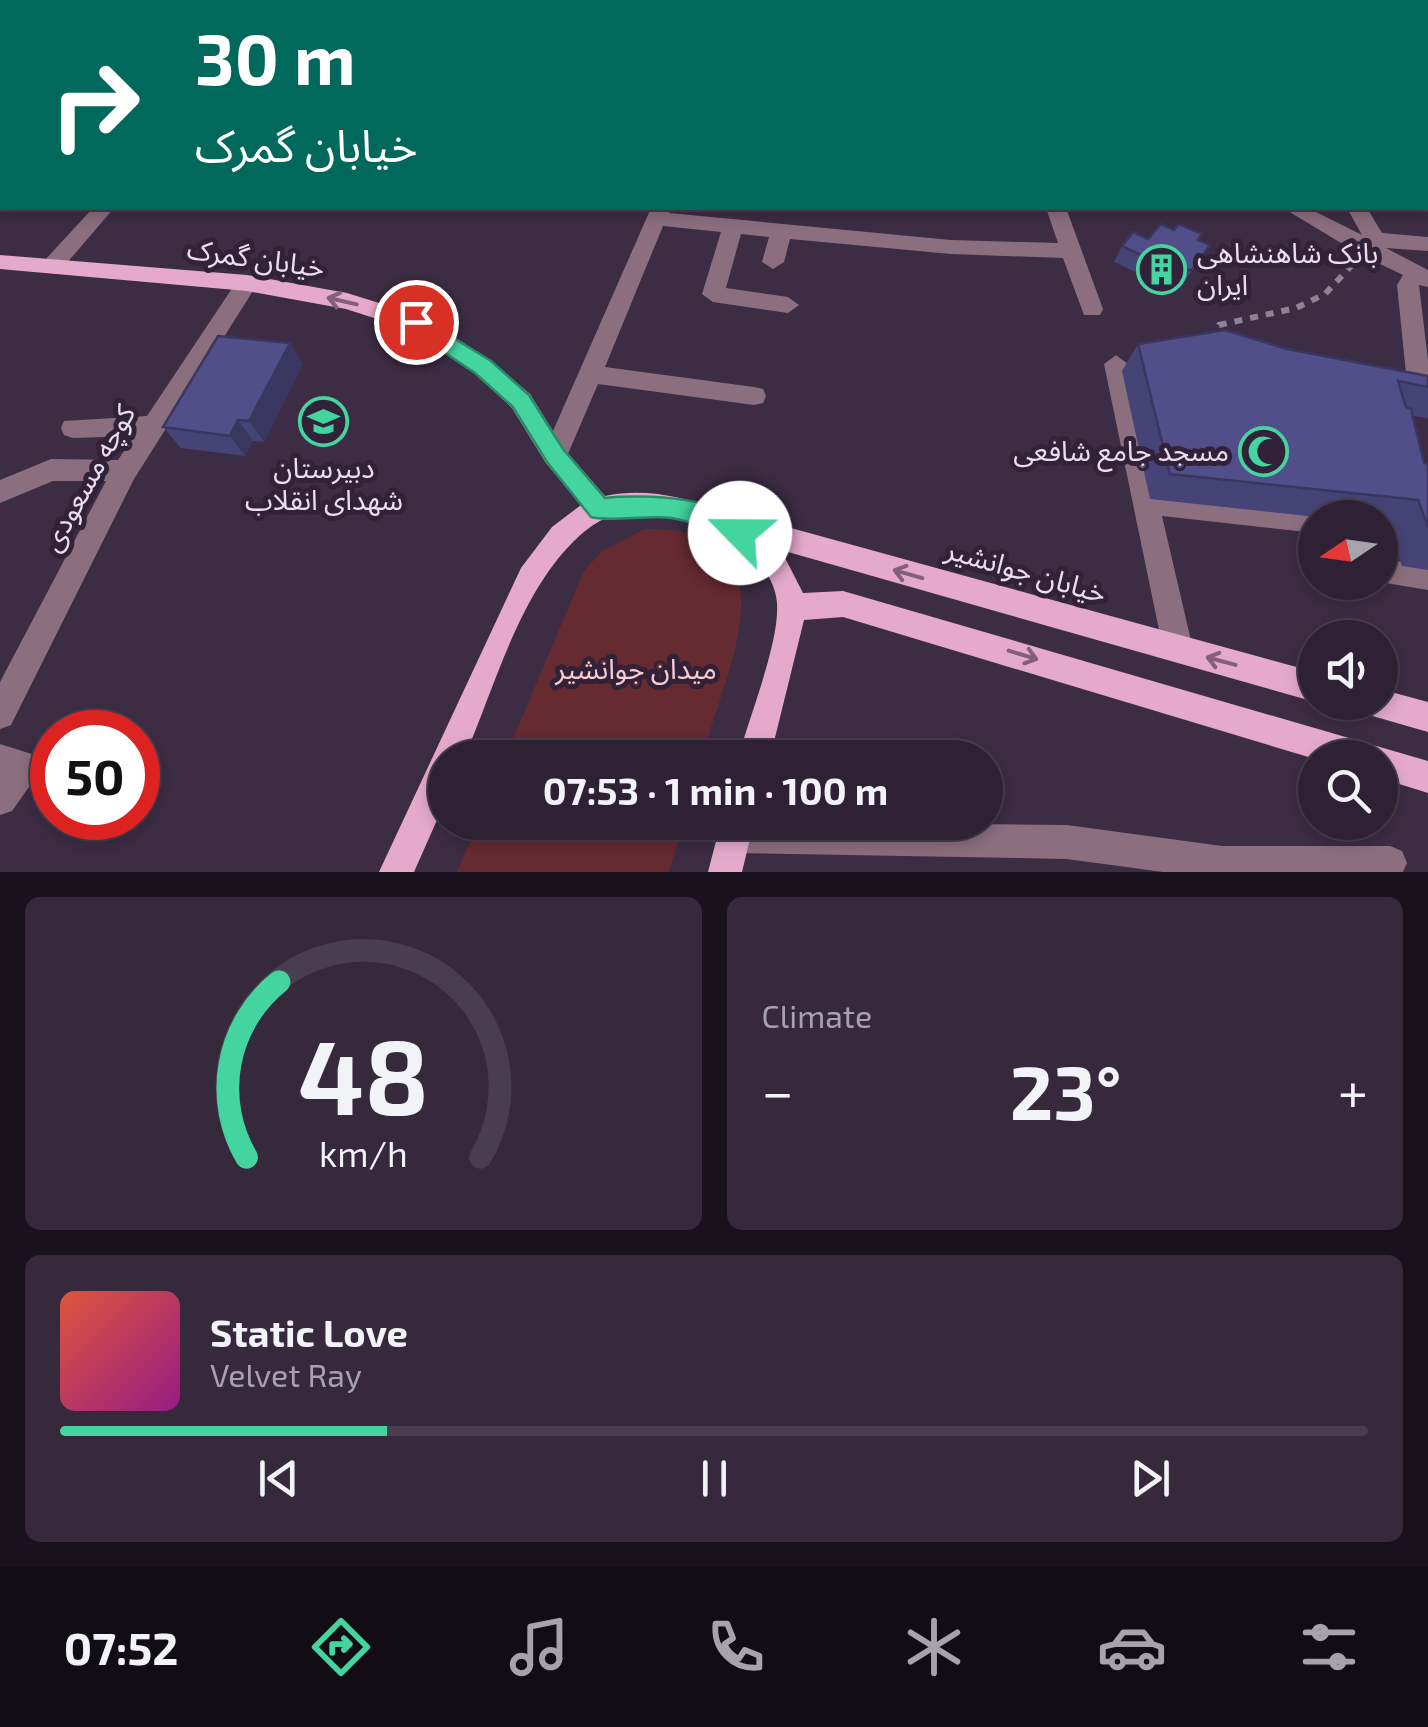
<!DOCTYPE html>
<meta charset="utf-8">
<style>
:root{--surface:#2d2133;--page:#35293b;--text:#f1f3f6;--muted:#a7a3ac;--line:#483e4e;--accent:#43d4a0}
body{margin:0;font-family:"Exo 2","Noto Sans Arabic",sans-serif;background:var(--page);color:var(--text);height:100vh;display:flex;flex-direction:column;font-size:38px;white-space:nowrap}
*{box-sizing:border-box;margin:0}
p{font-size:32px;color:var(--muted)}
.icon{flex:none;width:55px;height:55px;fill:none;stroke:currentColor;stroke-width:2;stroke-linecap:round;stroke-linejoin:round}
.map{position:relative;height:872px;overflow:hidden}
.details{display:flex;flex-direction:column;gap:25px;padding:25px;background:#19121c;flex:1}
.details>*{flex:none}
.guide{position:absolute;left:0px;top:0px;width:1430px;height:210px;box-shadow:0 5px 15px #0003,0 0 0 2px var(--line);background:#00695c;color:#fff;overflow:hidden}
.needle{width:65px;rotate:257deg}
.controls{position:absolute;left:1298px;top:500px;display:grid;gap:20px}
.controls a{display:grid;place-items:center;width:100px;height:100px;border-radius:50%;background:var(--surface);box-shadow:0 5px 15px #0003,0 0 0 2px var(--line);font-size:50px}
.speed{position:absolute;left:30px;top:710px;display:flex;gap:20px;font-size:50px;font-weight:700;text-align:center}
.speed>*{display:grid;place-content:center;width:130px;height:130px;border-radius:50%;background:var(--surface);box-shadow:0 5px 15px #0003,0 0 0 2px var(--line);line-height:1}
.speed .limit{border:15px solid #d22;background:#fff;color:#111}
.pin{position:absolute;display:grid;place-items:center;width:85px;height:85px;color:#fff;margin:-42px;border:5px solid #fff;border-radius:50%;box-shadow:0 2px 10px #0007}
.me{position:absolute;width:110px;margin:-55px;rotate:293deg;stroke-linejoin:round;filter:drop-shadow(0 0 8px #0008)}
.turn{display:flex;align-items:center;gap:35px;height:210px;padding:0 30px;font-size:45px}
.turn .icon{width:130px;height:130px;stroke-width:2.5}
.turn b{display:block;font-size:70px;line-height:85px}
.big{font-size:75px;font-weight:700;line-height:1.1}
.details .tile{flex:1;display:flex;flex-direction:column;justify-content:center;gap:15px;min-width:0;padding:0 35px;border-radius:15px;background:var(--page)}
.details .dial{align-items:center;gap:0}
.dial svg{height:260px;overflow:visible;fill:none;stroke:var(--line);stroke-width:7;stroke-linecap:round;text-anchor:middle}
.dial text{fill:var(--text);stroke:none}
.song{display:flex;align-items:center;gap:30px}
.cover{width:120px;height:120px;border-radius:15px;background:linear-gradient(135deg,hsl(10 70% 55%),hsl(310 70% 35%))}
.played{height:10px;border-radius:5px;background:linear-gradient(90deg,var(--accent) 25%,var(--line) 25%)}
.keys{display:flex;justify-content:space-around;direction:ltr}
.heat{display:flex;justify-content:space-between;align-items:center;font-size:55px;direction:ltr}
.details .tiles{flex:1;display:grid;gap:25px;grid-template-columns:1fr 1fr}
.tile:last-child{grid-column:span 2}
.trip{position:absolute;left:428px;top:740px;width:575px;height:100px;border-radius:50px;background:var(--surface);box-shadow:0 5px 15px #0003,0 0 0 2px var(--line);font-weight:700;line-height:100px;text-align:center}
.tab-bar{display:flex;height:160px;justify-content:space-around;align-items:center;background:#120d14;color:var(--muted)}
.tab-bar .icon{width:70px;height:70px}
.tab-bar .active{color:var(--accent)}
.tab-bar b{font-size:45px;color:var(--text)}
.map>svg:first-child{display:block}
.green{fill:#662a31}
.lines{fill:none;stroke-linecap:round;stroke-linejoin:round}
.path{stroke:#8f8296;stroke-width:6;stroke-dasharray:8 8;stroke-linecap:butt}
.minor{fill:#8c6f7f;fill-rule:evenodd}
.major{fill:#e5aacb;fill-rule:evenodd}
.wall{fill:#464376}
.shaded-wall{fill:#393760}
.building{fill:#514e89;stroke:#393760;stroke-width:2.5}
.oneway{stroke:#835f7b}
.route{fill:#43d4a0;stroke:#2c8a68;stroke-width:2.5}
.labels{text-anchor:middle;stroke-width:10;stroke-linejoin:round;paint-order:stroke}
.poi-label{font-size:28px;fill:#eadfef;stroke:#322239;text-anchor:start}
.street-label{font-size:28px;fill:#eadfef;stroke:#322239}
.park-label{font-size:28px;fill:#f9cdcf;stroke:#322239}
</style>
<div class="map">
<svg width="1428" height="872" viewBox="0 0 1428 872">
<rect width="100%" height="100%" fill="#3c2c44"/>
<g class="green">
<path d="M645,529c155,-2 82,139 57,228h-197l79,-186 18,-20z"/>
<polygon points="478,823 478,822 683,823 669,872 457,872"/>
</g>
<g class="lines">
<polyline class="path" points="1213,340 1219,325 1296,308 1325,294 1352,265"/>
<g class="minor">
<rect x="856" y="0" width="16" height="2"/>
<rect x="1021" y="0" width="16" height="2"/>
<polygon points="1237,0 1254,0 1255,2 1239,2"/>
<rect x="0" y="36" width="2" height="10"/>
<polygon points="93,208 114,208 60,271 44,271 41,266 44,261"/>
<polygon points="651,208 671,208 669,213 951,240 1058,243 1046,208 1066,208 1103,309 1100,315 1084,315 1063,258 951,254 790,239 784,262 773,269 762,262 769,237 741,234 726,288 788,297 799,305 788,313 713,302 702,294 721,232 663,226 605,367 754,387 763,389 766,396 763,403 754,405 598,384 564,463 555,466 546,463 542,456"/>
<polygon points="1283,208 1308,208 1362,235 1347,208 1367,208 1382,233 1428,237 1428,251 1386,248 1428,270 1428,287 1419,285 1428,360 1428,410 1412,410 1409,403 1397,285 1403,275 1361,255"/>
<polygon points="247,275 258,283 134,479 11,725 0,729 0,682 106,481 53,481 0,503 0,480 51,459 118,460 134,436 73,438 64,435 61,428 64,421 147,416 239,278"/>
<polygon points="1116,355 1128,364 1157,493 1315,509 1327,518 1315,518 1315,533 1162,516 1193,649 1188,659 1178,663 1168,659 1163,649 1104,364"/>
<polygon points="1380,539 1390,542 1397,561 1428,564 1428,590 1380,582"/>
<polygon points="0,744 38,756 43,767 12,811 0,815"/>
<polygon points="726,822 1067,825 1222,846 1390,846 1402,851 1407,863 1403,872 1163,872 1067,859 734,853 722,848 717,836"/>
</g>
<g class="major">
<path d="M0,255l247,20 100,18 77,24 67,44 39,33 34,55 41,47c47,-10 93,5 136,22l6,-2 568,156v30l-534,-152 22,43 40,-2 585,170v32l-48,-15v-20l-65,1 -472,-142 -39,3 -34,138h-32c11,-40 42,-117 39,-155 -5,-65 -119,-104 -173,-84 -11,5 -22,14 -31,23 -55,55 -78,145 -109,216h-19v44l-31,70h-35l142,-304 31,-41 29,-22 -35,-42 -34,-55 -37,-35 -67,-44 -62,-20 -99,-18 -247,-22z"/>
<polygon points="1380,689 1428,702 1428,732 1362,713 1358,702 1380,702"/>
<polygon points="721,822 754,822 742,872 708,872"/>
</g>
</g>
<g class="wall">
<rect x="720" y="0" width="54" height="2"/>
<polygon points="1148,239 1198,240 1201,260 1181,286 1166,279 1161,284 1114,262 1122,246"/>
<polygon points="1138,344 1287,349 1428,376 1428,418 1413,416 1424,463 1428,464 1428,570 1402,566 1388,524 1380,523 1380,518 1326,518 1150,499 1122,371"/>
<polygon points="303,364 264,442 253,441 245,456 181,448 163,427"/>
</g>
<g class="shaded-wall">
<polygon points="1210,245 1201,260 1181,286 1191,271"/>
<polygon points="290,343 303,364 264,442 249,421"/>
<polygon points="238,420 253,441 245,456 230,436"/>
</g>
<g class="building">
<polygon points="1161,224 1174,230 1179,224 1202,234 1198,240 1210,245 1191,271 1175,263 1170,269 1122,246 1133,232 1148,239"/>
<polygon points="1225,330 1287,349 1428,376 1428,387 1398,381 1406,407 1411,409 1424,463 1428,464 1428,527 1418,500 1170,474 1138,344"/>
<polygon points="218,336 290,343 249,421 238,420 230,436 163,427"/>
</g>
<defs><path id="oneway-shaft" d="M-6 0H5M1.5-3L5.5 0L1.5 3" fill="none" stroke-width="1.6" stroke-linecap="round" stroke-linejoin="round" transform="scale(2.5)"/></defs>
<g class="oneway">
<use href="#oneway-shaft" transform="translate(342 301) rotate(-167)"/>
<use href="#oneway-shaft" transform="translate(908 574) rotate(-164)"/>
<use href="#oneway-shaft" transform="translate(1023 655) rotate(17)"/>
<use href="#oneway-shaft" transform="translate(1221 661) rotate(-165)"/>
</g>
<path class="route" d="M416,315l75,46 38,34 34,54 42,49c35,-4 130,-2 147,35l-3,8 -9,3c-24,-9 -43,-22 -68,-26 -23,-3 -65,4 -81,-1l-44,-55 -34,-55 -38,-34 -67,-45 -3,-6z"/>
<defs>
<symbol id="building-ring" viewBox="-11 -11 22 22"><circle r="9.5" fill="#322239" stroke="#43d4a0" stroke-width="1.5"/><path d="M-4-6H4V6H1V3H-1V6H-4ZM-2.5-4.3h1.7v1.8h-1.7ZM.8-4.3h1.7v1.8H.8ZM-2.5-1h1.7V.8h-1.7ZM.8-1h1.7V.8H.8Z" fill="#43d4a0"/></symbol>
<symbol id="school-ring" viewBox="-11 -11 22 22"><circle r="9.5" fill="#322239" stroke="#43d4a0" stroke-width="1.5"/><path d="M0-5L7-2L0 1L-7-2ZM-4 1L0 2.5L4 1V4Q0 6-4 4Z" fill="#43d4a0"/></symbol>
<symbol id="mosque-ring" viewBox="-11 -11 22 22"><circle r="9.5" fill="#322239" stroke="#43d4a0" stroke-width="1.5"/><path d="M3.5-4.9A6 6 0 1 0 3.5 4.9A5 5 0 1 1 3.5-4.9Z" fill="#43d4a0"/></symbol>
</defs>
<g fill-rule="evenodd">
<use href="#building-ring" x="1134" y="242" width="55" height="55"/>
<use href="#school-ring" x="296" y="394" width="55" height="55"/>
<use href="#mosque-ring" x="1236" y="424" width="55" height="55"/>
</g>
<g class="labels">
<g class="poi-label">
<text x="1197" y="263">بانک شاهنشاهی<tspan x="1197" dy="32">ایران</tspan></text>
<text x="1229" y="461" text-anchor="end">مسجد جامع شافعی</text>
<text x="324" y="478" text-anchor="middle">دبیرستان<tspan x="324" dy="32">شهدای انقلاب</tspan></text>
</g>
<g class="street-label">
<text transform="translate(256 258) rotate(8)" y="10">خیابان گمرک</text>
<text transform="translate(88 478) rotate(-61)" y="10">کوچه مسعودی</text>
<text transform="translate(1026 571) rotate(16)" y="10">خیابان جوانشیر</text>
</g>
<g class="park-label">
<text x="636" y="679">میدان جوانشیر</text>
</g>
</g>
</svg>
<div class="controls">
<a><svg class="needle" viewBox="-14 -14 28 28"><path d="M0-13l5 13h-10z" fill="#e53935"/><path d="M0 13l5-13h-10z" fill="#a7a3ac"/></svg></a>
<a><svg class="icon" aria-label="sound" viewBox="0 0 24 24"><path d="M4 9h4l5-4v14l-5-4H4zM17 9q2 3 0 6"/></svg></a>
<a><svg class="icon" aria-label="search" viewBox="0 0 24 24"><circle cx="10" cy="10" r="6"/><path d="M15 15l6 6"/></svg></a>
</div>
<div class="speed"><div class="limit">50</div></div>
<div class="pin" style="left:416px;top:322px;background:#d93025"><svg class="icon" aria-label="arrive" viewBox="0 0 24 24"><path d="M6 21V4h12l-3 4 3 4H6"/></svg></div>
<svg class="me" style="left:740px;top:533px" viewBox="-20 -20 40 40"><circle r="19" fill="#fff"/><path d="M0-13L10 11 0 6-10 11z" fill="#43d4a0"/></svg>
<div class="trip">07:53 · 1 min · 100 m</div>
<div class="guide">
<div class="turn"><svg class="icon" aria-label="right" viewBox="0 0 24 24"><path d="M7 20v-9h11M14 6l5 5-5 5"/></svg><div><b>30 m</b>خیابان گمرک</div></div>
</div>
</div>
<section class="details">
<div class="tiles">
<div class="tile dial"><svg viewBox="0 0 100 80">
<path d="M14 69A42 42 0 1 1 86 69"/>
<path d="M14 69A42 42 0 0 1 24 15" stroke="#43d4a0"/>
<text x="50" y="56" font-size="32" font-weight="700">48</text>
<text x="50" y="72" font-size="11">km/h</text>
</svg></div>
<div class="tile"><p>Climate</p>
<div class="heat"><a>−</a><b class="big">23°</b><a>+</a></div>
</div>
<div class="tile">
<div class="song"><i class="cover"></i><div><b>Static Love</b><p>Velvet Ray</p></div></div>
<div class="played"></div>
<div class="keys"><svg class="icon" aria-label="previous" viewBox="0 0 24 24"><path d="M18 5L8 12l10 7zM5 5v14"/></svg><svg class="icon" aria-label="pause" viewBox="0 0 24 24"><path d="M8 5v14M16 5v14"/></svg><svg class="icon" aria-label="next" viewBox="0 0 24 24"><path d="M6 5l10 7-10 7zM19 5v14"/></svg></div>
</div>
</div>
</section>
<nav class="tab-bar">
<b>07:52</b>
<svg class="icon active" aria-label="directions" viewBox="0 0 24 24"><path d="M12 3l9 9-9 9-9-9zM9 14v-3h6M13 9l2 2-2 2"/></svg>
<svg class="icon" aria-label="music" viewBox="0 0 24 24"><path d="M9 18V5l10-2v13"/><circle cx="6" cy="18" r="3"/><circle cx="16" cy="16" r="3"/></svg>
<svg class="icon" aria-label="phone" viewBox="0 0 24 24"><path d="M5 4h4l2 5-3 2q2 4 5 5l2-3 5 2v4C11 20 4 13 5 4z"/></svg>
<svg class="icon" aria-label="climate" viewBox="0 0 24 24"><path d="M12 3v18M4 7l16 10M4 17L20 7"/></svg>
<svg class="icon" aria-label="car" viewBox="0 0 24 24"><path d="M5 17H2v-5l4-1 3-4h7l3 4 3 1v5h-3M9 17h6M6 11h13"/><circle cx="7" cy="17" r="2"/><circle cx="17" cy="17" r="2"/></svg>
<svg class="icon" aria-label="filters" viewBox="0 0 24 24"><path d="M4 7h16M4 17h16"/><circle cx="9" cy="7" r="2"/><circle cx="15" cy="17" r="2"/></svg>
</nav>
